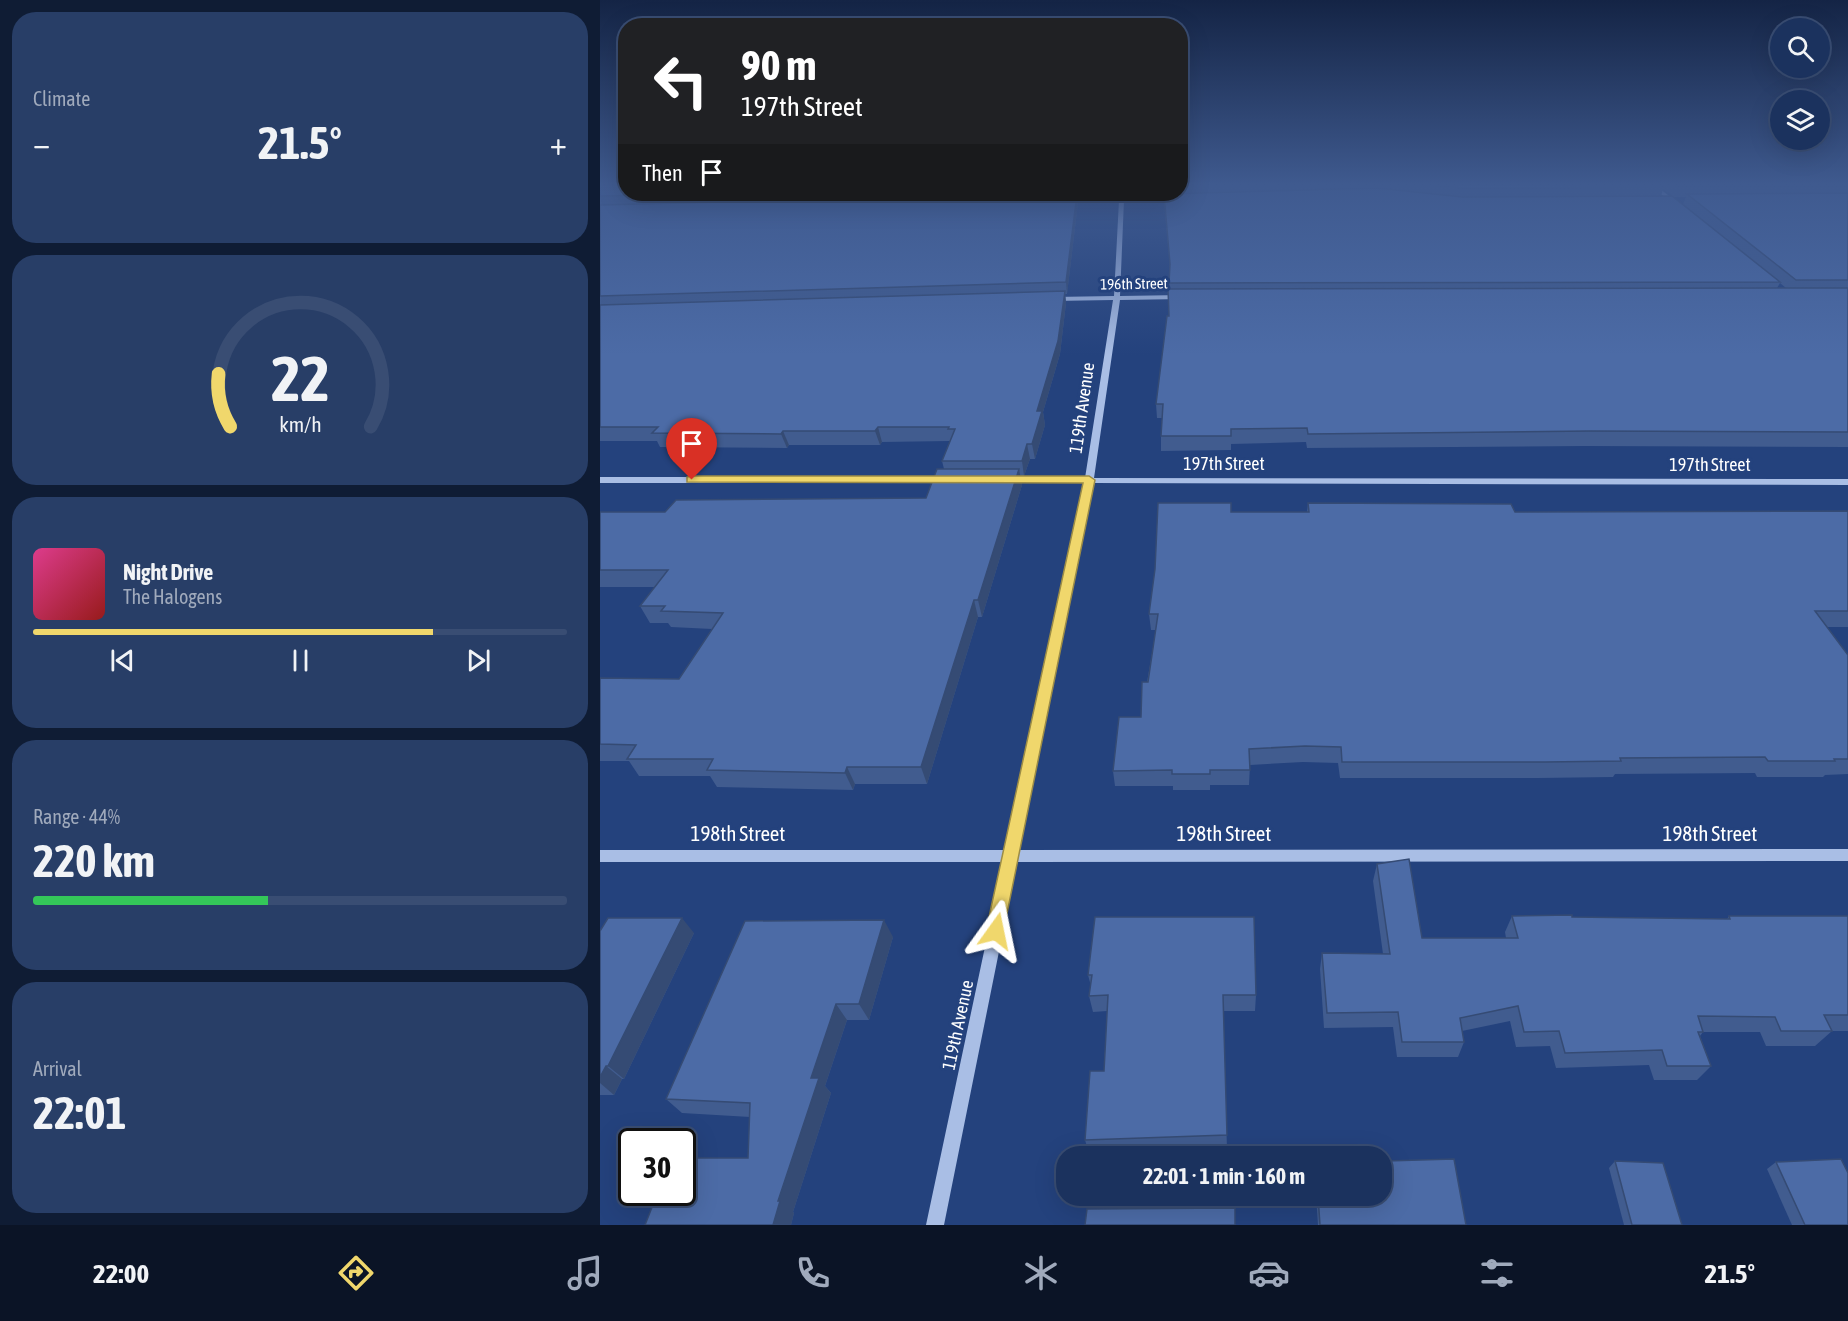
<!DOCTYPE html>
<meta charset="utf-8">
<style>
:root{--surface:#1b325e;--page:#283e67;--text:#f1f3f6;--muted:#a0aabc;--line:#394d73;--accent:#f0d76c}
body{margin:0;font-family:"Asap Condensed",sans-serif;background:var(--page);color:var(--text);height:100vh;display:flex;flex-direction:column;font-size:22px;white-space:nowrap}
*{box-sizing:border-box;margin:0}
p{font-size:20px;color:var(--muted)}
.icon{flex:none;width:33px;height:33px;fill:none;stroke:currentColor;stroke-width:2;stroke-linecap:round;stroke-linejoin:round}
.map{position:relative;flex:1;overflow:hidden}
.sheet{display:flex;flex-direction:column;gap:12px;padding:12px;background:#0f1c34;width:600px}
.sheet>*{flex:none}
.top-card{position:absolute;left:18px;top:18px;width:570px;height:183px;border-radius:24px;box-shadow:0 6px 24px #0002,0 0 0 2px var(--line);background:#202124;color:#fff;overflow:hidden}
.buttons{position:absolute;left:1170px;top:18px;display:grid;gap:12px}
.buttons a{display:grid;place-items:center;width:60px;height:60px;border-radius:50%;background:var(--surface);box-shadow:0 6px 24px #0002,0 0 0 2px var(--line);font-size:30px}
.speed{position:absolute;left:18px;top:1128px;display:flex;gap:12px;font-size:30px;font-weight:700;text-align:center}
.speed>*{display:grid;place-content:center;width:78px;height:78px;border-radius:50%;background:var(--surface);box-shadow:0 6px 24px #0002,0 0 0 2px var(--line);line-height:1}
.speed .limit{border:3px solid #111;border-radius:9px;background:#fff;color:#111}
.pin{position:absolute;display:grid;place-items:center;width:51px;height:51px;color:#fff;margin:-62px -26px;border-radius:50% 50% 50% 0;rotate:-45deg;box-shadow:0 0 6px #0007}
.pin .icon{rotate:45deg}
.me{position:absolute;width:66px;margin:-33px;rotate:12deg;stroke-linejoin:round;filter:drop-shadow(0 0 4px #0008)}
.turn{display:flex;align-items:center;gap:21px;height:126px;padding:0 24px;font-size:27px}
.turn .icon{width:78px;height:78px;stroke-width:2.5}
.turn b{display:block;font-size:42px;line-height:51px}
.then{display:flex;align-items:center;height:57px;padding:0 24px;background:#0003;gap:12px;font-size:22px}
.big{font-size:45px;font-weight:700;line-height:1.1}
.sheet .card{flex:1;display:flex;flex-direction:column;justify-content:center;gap:9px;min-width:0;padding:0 21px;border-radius:24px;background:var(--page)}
.sheet .dial{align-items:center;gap:0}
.dial svg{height:156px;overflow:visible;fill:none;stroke:var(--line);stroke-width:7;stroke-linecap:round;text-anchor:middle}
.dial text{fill:var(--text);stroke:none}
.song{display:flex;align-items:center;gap:18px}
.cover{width:72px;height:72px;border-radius:9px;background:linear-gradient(135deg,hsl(330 70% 55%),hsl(0 70% 35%))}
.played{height:6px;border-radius:3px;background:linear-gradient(90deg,var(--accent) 75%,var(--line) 75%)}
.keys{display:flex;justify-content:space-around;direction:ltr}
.heat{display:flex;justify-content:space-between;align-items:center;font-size:33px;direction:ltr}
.charge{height:9px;border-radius:4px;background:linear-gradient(90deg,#34c759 44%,var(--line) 0)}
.trip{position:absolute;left:456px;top:1146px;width:336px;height:60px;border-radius:24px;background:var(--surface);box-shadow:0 6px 24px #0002,0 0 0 2px var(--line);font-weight:700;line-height:60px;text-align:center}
.tab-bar{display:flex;height:96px;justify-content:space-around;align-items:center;background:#0b1426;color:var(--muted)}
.tab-bar .icon{width:42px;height:42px}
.tab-bar .active{color:var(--accent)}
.tab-bar b{font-size:27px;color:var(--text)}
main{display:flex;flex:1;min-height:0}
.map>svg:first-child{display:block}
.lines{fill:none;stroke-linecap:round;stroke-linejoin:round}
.minor{fill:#a9bee5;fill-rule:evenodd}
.wall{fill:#415c8f;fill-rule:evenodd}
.shaded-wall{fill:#354b74}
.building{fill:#4c6ba6;stroke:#354b74;stroke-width:1.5}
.route{fill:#f0d76c;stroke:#9c8c46;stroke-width:1.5}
.labels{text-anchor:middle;stroke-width:6;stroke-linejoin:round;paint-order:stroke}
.far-street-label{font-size:15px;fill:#fff;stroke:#24427d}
.street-label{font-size:18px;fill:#fff;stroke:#24427d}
.near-street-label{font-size:21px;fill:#fff;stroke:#24427d}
</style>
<main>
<section class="sheet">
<div class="card"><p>Climate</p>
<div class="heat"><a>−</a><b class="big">21.5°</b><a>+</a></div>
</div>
<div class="card dial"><svg viewBox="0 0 100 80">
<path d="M14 69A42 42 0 1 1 86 69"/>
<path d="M14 69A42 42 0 0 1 8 42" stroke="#f0d76c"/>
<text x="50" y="56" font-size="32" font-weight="700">22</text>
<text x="50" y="72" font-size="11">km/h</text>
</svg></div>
<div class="card">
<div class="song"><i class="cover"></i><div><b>Night Drive</b><p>The Halogens</p></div></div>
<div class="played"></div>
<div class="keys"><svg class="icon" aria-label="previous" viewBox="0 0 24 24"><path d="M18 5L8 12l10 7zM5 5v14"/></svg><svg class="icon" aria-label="pause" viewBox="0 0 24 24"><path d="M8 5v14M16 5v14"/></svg><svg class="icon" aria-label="next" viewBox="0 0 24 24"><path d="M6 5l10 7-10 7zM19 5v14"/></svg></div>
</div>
<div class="card"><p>Range · 44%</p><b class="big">220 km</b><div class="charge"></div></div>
<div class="card"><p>Arrival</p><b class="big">22:01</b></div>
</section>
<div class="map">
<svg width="1248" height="1225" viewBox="0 0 1248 1225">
<rect width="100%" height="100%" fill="#24427d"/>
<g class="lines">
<g class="minor">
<polygon points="1049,184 1054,184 1078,203 1078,205 1074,205"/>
<polygon points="520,194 524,194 524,197 576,196 578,197 576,198 524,200 520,296 582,295 585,297 582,299 520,300 494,478 1248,479 1248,485 493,483 419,850 1248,849 1248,861 417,862 344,1225 326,1225 403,862 0,862 0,850 406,850 484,483 408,483 404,480 408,477 485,478 513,300 453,301 450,299 453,297 514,296 519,200 466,201 464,200 466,199 519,197"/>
<polygon points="0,477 345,477 349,480 345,483 0,483"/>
</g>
</g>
<g class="wall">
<polygon points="0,184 26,194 479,194 479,196 477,196 478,203 467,294 465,294 466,303 460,354 443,412 445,425 435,459 430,459 424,476 420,476 422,485 382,617 378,617 327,784 255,784 253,790 117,787 110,776 39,776 29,761 0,761 0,678 79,679 112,629 71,627 68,623 50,623 40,606 55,587 0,587 0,512 65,512 326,498 344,469 342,461 350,441 282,442 280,445 189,445 187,448 60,447 57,441 0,441"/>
<path d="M580,184h668v263l-263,-1 -278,2 -1,-6 -75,2v6l-70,1v-15l1,-18h-5l-1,-14 13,-88 1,-49 -6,-66 16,-7zM1063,189l11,8h12l-3,7 68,55 -90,-63zM1180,283l6,5h-9z"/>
<polygon points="708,503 915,512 1248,511 1248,627 1227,627 1248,655 1248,774 1225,775 1223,777 1157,777 1155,773 1015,774 1013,777 939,778 740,778 738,763 703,762 650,765 649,785 610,785 610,790 573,790 573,786 515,786 513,771 541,717 556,630 551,630 549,614 631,512 707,512"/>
<polygon points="777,864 822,938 906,938 905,932 912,916 1127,919 1129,916 1248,916 1248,1031 1232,1031 1215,1046 1166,1046 1160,1032 1103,1032 1100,1036 1111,1066 1097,1080 1054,1080 1049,1065 956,1068 950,1046 916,1047 910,1021 862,1031 864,1042 858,1057 797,1057 793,1027 724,1028 720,969 722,953 783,954 773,881"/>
<polygon points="495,917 656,995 655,1011 623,1011 627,1149 489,1153 485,1140 504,1071 507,1011 493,1012 489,996 491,986 488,975"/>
<polygon points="0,931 94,933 24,1079 22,1079 14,1095 0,1095"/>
<polygon points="293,937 269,1020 247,1020 225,1086 231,1093 193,1212 194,1213 191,1225 148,1158 150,1117 82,1113 66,1099"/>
<polygon points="786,1161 866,1225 718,1225 716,1196 782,1196 784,1173 784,1167"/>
<polygon points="1015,1161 1082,1225 1024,1225 1009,1168"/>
<polygon points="1176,1162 1248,1225 1192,1225 1167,1169"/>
</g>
<g class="shaded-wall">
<polygon points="477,194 478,203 467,294 466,282"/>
<polygon points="465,291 466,303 460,354 443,412 445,425 435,459 432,444 437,411"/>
<polygon points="278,427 282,442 280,445 275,431"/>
<polygon points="183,431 189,445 187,448 181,434"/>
<polygon points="427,444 430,459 424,476 422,461"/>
<polygon points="419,469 422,485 382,617 378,600"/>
<polygon points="374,600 378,617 327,784 321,767"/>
<polygon points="247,767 255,784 253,790 245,773"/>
<polygon points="82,918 94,933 24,1079 8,1066"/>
<polygon points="284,920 293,937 269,1020 259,1004"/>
<polygon points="236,1004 247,1020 225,1086 231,1093 193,1212 194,1213 191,1225 173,1225 178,1201 211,1078"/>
<polygon points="6,1066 22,1079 14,1095 0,1083 0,1077"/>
</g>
<g class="building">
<polygon points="0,184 26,184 26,194 120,194 0,196"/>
<polygon points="817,184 1061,184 1064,187 863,188"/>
<polygon points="1073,184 1248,184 1248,186 1077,186"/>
<polygon points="777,188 862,197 1072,196 1180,282 569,283 570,264 564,194"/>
<polygon points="1248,193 1248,280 1196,280 1087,194"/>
<polygon points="453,194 477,194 466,282 0,296 0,205"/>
<polygon points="1248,288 1248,432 989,431 708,434 707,428 631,429 631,436 561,436 563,404 556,404 567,316 569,316 568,289"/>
<polygon points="465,291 458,341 437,411 442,411 432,444 427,444 422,461 342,461 355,429 348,429 349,427 278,427 275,431 183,431 181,434 52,433 58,427 0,427 0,305"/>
<polygon points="337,469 419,469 378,600 374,600 321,767 247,767 245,773 107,770 113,759 27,759 36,745 0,744 0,678 79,679 123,613 61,611 65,606 40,606 68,570 0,570 0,512 65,512 76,500 326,498"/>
<polygon points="558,503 631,503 631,512 709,512 708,503 911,504 915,512 1248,511 1248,611 1215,611 1248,655 1248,759 1234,759 1235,761 1168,761 1165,757 1020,758 1021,761 945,762 742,762 741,747 705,746 649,749 650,770 610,770 610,774 572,774 572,770 513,771 519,717 541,717 542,682 548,682 558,614 549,614 555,569"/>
<polygon points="809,859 822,938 918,938 912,916 972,915 972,917 1130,919 1129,916 1248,916 1248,1015 1224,1015 1232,1031 1181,1031 1175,1017 1098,1016 1103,1032 1098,1032 1111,1066 1067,1066 1062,1050 965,1053 959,1031 924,1032 918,1006 860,1018 864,1042 802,1042 798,1012 727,1013 722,953 790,954 777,864"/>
<polygon points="495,917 654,917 656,995 623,995 627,1135 485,1140 490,1071 504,1071 508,995 489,996 492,975 488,975"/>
<polygon points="8,918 82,918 8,1066 6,1066 0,1077 0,931"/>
<polygon points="284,920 259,1004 236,1004 211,1078 219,1078 178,1201 180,1201 173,1225 45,1225 58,1192 82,1192 82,1158 148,1158 150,1103 66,1099 145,921"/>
<polygon points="854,1159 866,1225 720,1225 718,1196 782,1196 782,1173 788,1173 786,1161"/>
<polygon points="1241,1159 1248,1173 1248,1225 1205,1225 1176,1162"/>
<polygon points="1015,1161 1063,1163 1082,1225 1032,1225"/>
<polygon points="635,1208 635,1225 485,1225 487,1209"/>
</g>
<linearGradient id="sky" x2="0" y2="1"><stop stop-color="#142445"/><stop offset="0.52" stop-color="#3f5a8f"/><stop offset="1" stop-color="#3f5a8f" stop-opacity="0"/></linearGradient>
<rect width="1248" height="355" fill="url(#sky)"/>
<polygon class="route" points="92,476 489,476 495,480 402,938 396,940 389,938 386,931 483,483 87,482 87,477"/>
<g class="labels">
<g class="far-street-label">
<text transform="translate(534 284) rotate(-1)" y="5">196th Street</text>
</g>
<g class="street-label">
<text transform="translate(482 408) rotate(-82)" y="6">119th Avenue</text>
<text x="624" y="470">197th Street</text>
<text x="1110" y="471">197th Street</text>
<text transform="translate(358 1025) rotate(-78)" y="6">119th Avenue</text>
</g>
<g class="near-street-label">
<text x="138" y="841">198th Street</text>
<text x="624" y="841">198th Street</text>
<text x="1110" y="841">198th Street</text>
</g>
</g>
</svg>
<div class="buttons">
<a><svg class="icon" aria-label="search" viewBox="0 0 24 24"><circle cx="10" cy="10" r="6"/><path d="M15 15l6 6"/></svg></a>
<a><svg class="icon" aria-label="layers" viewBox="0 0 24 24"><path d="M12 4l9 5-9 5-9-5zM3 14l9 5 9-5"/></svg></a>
</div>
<div class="speed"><div class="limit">30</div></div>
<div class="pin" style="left:92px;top:480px;background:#d93025"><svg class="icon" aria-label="arrive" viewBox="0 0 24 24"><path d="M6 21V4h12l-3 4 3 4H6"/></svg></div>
<svg class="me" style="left:396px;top:931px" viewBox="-20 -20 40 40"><path d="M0-17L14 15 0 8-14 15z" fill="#f0d76c" stroke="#fff" stroke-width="4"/></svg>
<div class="trip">22:01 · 1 min · 160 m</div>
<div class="top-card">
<div class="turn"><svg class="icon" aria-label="left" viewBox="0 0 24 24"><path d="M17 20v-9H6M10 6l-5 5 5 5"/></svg><div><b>90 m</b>197th Street</div></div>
<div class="then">Then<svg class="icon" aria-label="arrive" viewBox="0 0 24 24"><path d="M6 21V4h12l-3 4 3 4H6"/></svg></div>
</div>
</div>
</main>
<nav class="tab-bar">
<b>22:00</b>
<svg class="icon active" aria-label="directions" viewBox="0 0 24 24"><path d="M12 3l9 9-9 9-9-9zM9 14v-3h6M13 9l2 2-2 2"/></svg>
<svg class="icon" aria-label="music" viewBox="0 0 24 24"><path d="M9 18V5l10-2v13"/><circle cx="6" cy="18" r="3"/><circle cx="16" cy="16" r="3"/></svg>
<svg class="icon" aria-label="phone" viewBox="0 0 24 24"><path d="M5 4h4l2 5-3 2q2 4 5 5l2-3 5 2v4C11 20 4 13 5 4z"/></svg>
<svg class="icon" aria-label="climate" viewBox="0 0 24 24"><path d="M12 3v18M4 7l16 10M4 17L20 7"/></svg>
<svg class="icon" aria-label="car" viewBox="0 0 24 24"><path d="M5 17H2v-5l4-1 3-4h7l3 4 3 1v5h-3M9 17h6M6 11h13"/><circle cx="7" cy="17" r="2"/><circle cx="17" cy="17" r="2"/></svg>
<svg class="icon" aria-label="filters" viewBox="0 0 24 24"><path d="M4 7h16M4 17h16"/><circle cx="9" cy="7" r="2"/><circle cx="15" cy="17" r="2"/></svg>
<b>21.5°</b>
</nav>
